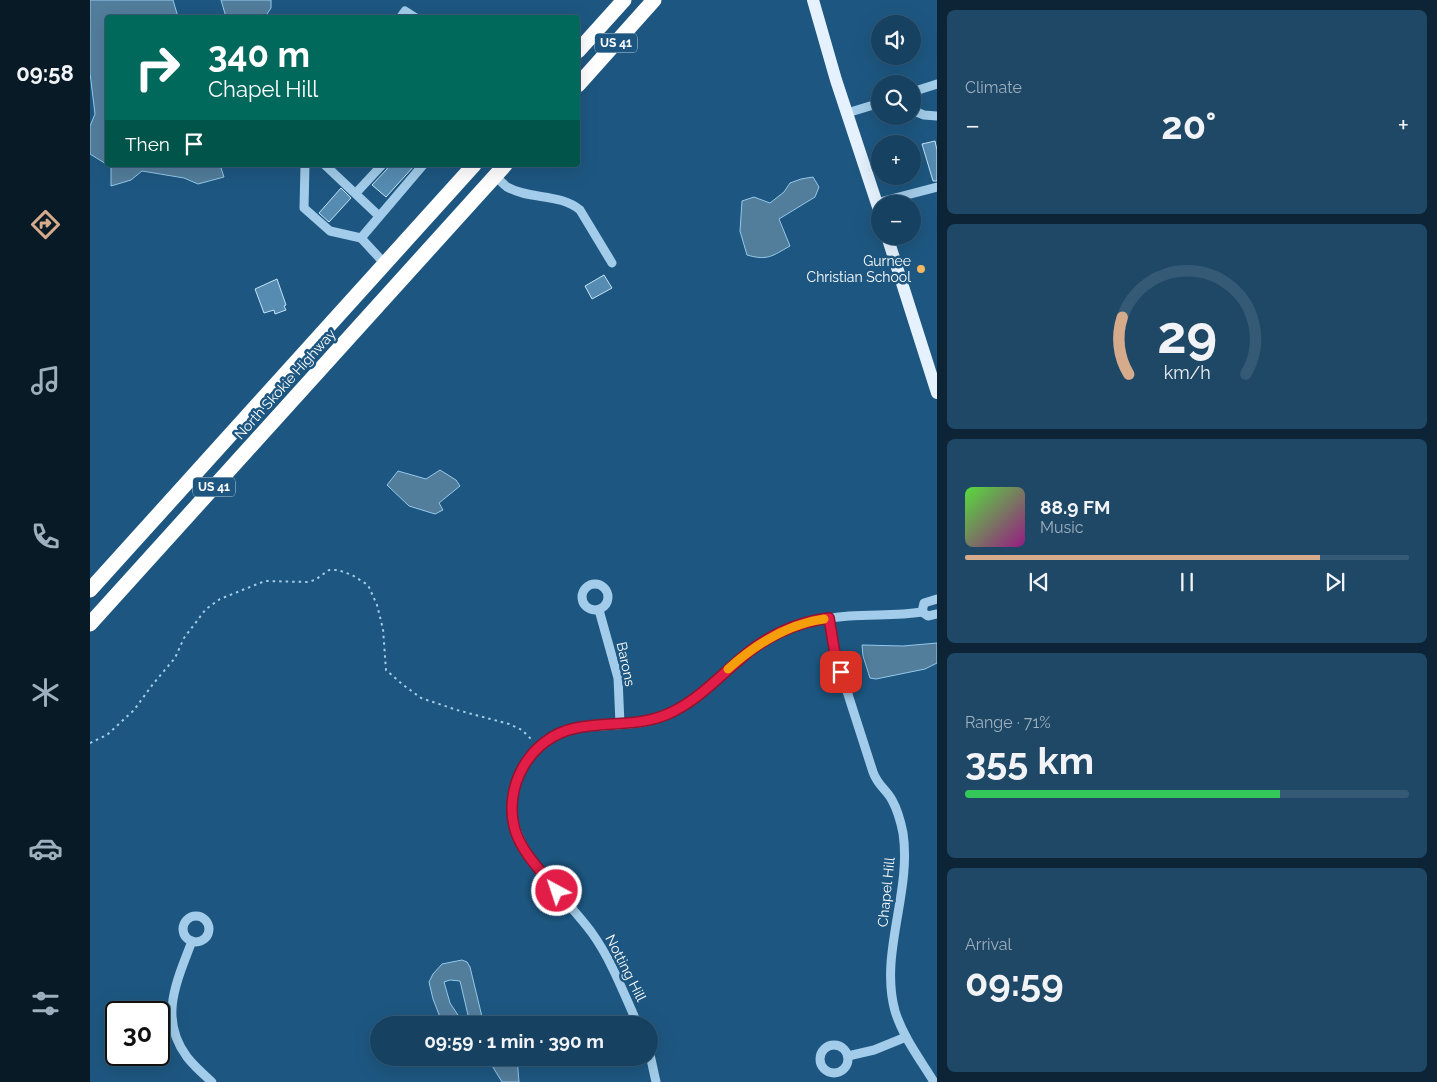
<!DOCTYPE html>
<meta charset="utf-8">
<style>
:root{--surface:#164161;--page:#1f4867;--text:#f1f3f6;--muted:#9eafbd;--line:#355a76;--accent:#d6ab8b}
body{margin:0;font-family:Raleway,sans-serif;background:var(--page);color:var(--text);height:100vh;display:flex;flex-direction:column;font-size:19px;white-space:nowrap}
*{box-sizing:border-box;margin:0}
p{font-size:16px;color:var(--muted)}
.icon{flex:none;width:28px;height:28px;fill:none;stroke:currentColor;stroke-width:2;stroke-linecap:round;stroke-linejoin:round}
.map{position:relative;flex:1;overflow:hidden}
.panel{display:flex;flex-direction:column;gap:10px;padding:10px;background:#0c2435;width:500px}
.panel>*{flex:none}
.hud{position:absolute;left:15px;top:15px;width:475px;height:152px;border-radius:5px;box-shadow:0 5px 20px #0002,0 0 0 1px var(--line);background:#00695c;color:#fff;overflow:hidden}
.controls{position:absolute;left:781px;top:15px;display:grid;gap:10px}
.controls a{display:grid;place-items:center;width:50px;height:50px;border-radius:50%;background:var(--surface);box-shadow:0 5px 20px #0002,0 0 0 1px var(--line);font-size:25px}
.speed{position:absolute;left:15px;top:1001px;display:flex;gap:10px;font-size:25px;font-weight:700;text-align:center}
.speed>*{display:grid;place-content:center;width:65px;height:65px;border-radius:50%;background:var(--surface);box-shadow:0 5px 20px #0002,0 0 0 1px var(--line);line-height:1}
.speed .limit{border:2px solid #111;border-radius:8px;background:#fff;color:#111}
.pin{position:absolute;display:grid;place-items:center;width:42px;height:42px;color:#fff;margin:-21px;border-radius:10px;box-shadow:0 2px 8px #0006}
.me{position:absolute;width:55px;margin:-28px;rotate:320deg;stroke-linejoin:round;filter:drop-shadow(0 0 4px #0008)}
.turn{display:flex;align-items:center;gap:18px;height:105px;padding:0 20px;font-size:22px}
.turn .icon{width:65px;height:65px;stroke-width:2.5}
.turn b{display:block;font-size:35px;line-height:42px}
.then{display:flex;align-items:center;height:48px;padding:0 20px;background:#0003;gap:10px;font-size:19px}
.big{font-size:38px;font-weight:700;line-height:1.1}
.panel .card{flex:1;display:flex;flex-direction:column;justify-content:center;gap:8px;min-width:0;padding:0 18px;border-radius:8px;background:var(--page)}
.panel .dial{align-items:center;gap:0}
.dial svg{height:130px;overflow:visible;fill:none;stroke:var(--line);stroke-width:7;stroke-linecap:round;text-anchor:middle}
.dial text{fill:var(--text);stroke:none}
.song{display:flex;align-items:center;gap:15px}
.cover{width:60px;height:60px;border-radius:8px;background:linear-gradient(135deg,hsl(110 70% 55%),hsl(310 70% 35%))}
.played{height:5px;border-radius:2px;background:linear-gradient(90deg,var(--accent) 80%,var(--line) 80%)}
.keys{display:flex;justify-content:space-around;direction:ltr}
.heat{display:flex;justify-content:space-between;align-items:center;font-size:28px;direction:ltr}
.charge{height:8px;border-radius:4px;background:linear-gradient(90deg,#34c759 71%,var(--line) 0)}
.trip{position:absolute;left:280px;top:1016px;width:288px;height:50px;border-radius:25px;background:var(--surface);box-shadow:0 5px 20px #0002,0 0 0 1px var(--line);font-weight:700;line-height:50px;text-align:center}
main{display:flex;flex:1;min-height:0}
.dock{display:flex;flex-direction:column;width:90px;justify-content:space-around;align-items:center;background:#091a27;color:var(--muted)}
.dock .icon{width:35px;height:35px}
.dock .active{color:var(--accent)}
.dock b{font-size:22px;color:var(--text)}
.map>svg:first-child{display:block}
.water{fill:#527d9b;stroke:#95c9eb;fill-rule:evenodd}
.building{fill:#568cb2;stroke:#c6e3f7}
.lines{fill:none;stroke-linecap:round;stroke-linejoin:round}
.path{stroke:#a2cce9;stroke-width:2;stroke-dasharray:2.5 4;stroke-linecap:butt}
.minor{stroke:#a2cce9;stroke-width:9}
.major{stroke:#e5f2fe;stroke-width:12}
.highway{stroke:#fff;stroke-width:15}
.route-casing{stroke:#92132f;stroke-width:12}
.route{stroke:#e11d48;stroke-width:9}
.slow{stroke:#f59e0b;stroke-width:9}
.poi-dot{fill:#f9b760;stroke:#1d5781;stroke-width:2}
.labels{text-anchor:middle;stroke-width:5;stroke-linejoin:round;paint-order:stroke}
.shield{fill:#1d5781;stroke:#bbcdd9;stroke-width:1}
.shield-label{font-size:12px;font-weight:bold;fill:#fff}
.poi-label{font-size:14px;fill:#fff;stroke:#1d5781;text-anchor:end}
.street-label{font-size:14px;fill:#fff;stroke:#1d5781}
</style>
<main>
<nav class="dock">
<b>09:58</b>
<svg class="icon active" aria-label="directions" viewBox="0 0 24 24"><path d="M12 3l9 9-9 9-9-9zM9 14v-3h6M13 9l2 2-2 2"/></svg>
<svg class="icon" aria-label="music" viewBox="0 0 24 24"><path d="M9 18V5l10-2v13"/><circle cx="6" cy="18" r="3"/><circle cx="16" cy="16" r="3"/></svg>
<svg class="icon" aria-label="phone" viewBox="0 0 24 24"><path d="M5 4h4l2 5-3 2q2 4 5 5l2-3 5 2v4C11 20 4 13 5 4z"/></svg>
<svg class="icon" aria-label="climate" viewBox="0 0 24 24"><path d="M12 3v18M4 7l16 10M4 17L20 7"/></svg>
<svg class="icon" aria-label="car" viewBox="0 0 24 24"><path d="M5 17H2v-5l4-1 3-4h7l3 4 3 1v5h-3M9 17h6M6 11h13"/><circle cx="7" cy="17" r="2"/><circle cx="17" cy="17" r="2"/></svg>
<svg class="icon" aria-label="filters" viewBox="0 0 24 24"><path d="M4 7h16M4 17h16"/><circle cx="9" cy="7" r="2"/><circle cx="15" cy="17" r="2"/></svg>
</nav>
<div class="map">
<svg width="847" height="1082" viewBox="0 0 847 1082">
<rect width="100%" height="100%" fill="#1d5781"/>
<g class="water">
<polygon points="0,0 83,0 88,17 18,18 18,165 130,165 134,177 108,184 94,178 52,171 41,180 21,186 21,167 0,154 0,126 5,114 0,73"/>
<polygon points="131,0 181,0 181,8 175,17 136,17"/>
<path d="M723,177l6,10 -4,10 -36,22 11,27c-18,10 -22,15 -43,9l-7,-24 2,-30 12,-4 16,6 14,-11 6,-9 11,-4z"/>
<polygon points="350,470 366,480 370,486 349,503 353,510 345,514 319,506 297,485 308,471 336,479"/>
<polygon points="847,643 847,663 835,669 786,679 780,678 773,656 772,645 813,646"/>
<path d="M372,960l5,2 3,5 14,58h-35l-9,-8 -7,-18 -4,-17 4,-8 9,-10zM360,980l10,1 8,34 -4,9 -14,-21 -6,-21z"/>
<polygon points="388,1058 427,1058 429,1082 412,1082 401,1064 389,1060"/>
</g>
<g class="building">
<polygon points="845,141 847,150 847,181 843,181 832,144"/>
<polygon points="298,165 325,165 296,197 282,185 297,169"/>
<polygon points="251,188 261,198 239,222 229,213"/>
<polygon points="514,275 522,288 502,299 495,286"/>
<polygon points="187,279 196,305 194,306 196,310 185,314 184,310 174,313 165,289"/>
</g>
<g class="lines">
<polyline class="path" points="0,743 17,735 44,710 63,684 85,658 94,638 116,609 130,599 175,581 217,582 225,580 239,570 248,570 262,575 278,585 287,605 293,629 296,670 312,684 331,698 367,710 419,724 432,730 441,739"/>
<g class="minor">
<polyline points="310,18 315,11 326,18"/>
<polyline points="822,92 847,84"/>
<polyline points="822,107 824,111 834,115 847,116"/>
<polyline points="757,113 790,103"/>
<polyline points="215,165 214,208 240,231 271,238"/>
<polyline points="235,165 289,216"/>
<path d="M405,176c4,3 8,8 12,11 23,13 53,6 73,23l32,53"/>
<polyline points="266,193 292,165"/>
<polyline points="786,203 847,187"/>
<polyline points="295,264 271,238 333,165"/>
<circle cx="505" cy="597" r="13"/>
<polyline points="509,610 528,678 530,724"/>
<polyline points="832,612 834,603 847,599"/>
<path d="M739,618l6,36 38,118c5,14 13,17 19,28 5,9 9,23 11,33 9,59 -24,121 -8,178 8,26 25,48 39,71"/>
<circle cx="106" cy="929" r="13"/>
<path d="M102,941c-15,40 -34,77 -5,116 7,9 16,17 25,25"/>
<path d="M548,1025c-14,-31 -26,-64 -46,-92 -33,-46 -106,-98 -71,-163 12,-22 31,-35 56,-42 23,-3 49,-2 72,-7 42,-10 70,-46 103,-72 29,-21 61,-30 97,-33 24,-2 48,0 73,-4l6,4 9,-2"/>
<circle cx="744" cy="1059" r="14"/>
<polyline points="559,1050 566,1082"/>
<polyline points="758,1056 784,1050 816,1037"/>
</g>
<g class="major">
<polyline points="723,0 746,80 790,213"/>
<polyline points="797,236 847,393"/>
</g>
<g class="highway">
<polyline points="488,51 534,0"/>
<polyline points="488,85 564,0"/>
<polyline points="0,590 384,165"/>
<polyline points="0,624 415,165"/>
</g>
</g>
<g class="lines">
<defs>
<path id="route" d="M467,891c-14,-18 -33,-36 -41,-58 -15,-45 14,-96 60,-105 34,-7 68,0 100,-18 23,-12 42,-32 62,-49 25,-23 57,-39 91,-43l6,36 6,18"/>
</defs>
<use href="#route" class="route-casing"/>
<use href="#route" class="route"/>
<path class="slow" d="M638,669c28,-25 59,-45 96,-50"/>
</g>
<circle class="poi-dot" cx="831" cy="269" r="5"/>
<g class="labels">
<g class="shield">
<rect x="505" y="33.5" width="42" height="19" rx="4"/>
<rect x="103" y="477.5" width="42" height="19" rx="4"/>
</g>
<g class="shield-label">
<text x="526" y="47">US 41</text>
<text x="124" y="491">US 41</text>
</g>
<g class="poi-label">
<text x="821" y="266">Gurnee<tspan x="821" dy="16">Christian School</tspan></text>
</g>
<g class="street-label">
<text transform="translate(195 384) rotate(-48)" y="5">North Skokie Highway</text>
<text transform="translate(536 664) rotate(78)" y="5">Barons</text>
<text transform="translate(796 892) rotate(-84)" y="5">Chapel Hill</text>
<text transform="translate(536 968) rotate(63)" y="5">Notting Hill</text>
</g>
</g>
</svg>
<div class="controls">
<a><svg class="icon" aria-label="sound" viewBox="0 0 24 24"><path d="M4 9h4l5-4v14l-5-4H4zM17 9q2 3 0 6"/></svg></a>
<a><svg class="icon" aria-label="search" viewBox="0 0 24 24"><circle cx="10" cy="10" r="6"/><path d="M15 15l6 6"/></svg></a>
<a>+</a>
<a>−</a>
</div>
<div class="speed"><div class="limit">30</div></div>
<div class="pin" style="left:751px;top:672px;background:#d93025"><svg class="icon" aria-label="arrive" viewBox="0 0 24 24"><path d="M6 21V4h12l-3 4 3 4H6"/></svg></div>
<svg class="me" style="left:467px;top:891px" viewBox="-20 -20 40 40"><circle r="17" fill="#e11d48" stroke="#fff" stroke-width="3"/><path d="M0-11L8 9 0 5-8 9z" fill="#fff"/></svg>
<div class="trip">09:59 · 1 min · 390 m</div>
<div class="hud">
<div class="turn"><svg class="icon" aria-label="right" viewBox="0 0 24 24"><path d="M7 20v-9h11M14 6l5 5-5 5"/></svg><div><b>340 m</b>Chapel Hill</div></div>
<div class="then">Then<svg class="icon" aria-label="arrive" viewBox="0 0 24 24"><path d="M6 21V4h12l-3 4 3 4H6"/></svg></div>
</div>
</div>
<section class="panel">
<div class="card"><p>Climate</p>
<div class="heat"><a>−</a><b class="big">20°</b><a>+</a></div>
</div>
<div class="card dial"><svg viewBox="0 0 100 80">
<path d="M14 69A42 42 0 1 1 86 69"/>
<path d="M14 69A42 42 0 0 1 10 34" stroke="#d6ab8b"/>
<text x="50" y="56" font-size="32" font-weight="700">29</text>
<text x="50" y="72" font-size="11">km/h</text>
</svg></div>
<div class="card">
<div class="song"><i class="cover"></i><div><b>88.9 FM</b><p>Music</p></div></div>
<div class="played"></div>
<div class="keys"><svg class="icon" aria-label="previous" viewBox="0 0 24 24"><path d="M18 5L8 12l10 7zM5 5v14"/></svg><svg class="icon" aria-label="pause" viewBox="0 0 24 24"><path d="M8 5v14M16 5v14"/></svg><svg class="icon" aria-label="next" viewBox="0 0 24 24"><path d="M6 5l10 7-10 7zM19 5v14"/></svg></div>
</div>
<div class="card"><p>Range · 71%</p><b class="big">355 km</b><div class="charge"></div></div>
<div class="card"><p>Arrival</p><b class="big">09:59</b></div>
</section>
</main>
